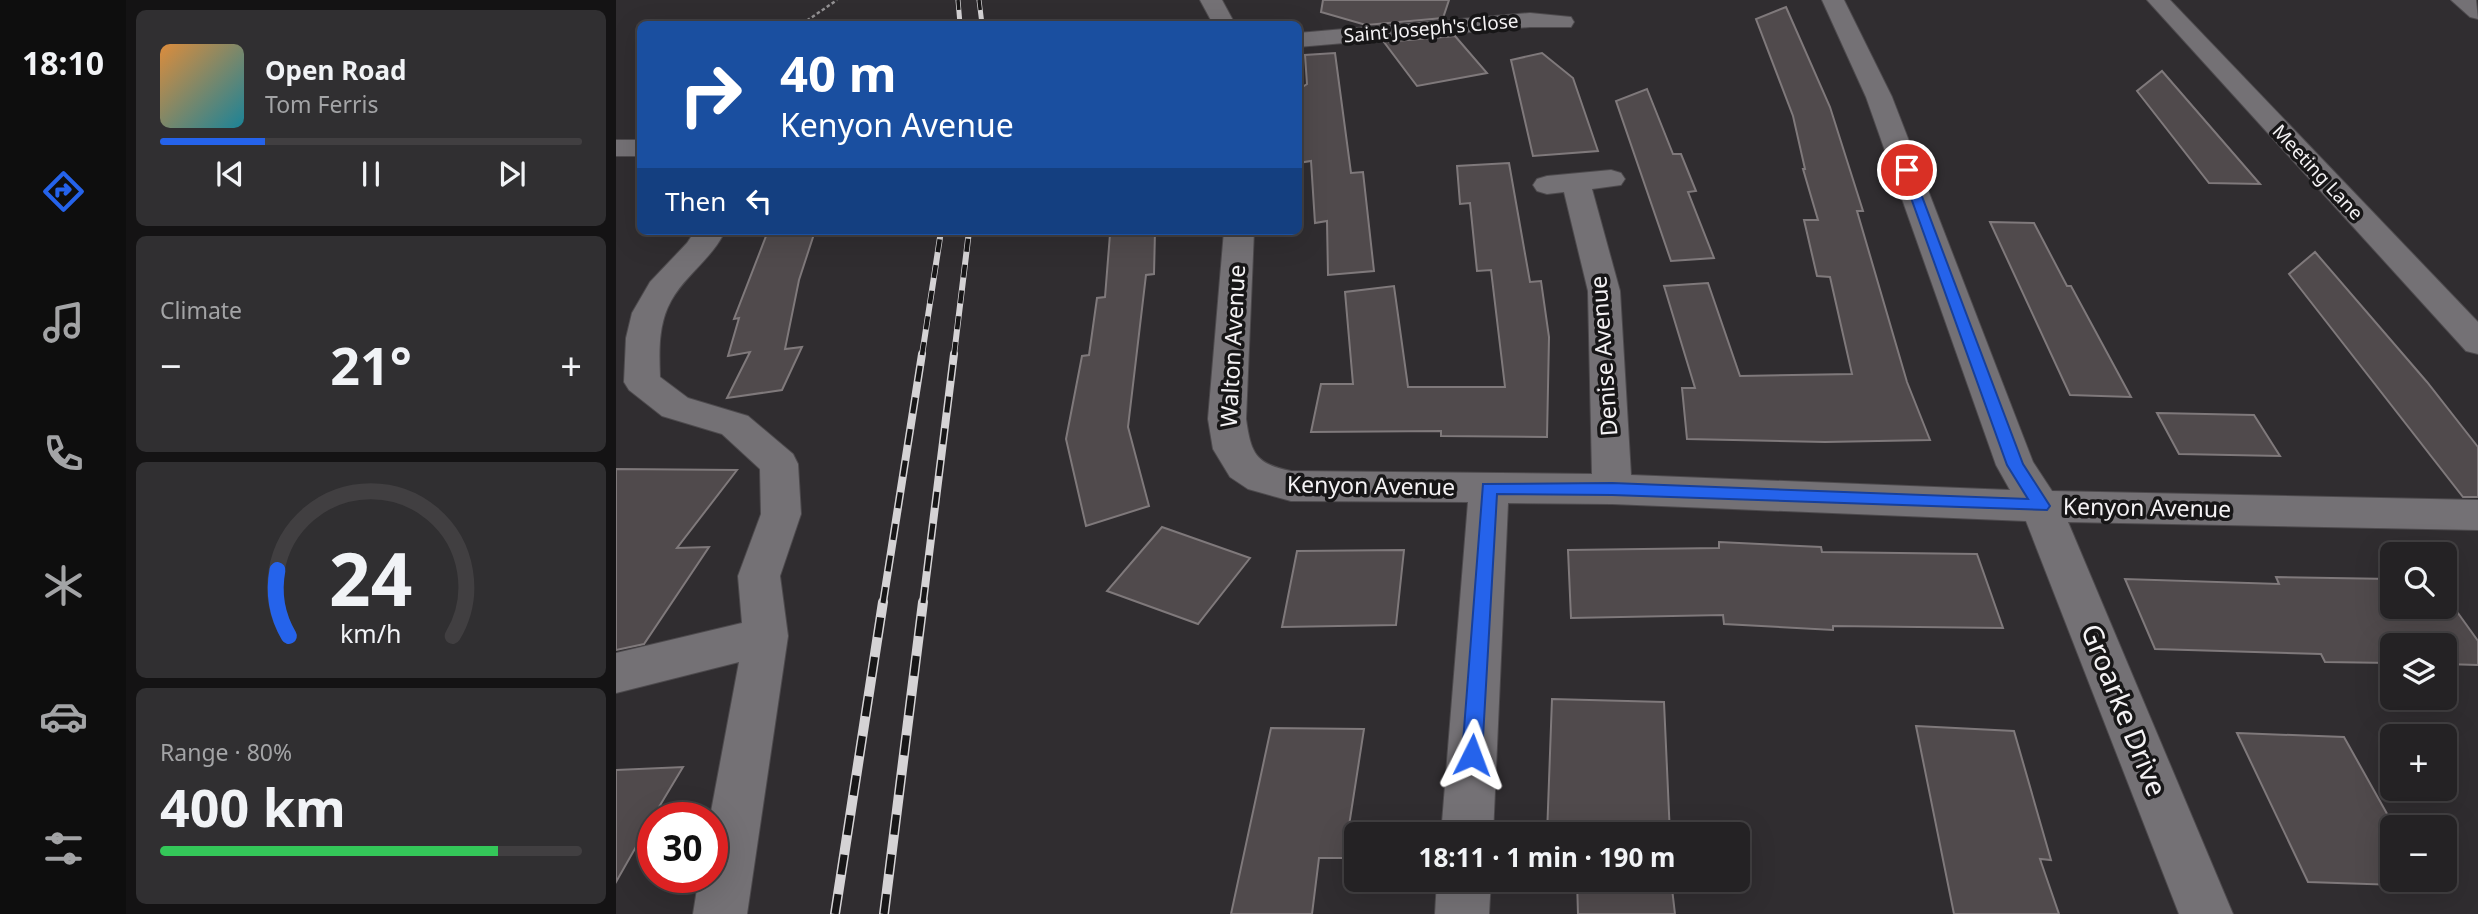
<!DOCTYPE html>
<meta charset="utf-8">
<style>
:root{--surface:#242224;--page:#302f31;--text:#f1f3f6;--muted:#a3a4a6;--line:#413f41;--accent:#2563eb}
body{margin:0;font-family:"Noto Sans",sans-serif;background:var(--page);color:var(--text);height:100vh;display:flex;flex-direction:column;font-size:26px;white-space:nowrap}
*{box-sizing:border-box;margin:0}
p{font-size:23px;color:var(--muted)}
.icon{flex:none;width:38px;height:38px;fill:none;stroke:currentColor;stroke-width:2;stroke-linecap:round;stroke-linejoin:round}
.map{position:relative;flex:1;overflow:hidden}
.drawer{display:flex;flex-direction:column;gap:10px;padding:10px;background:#141314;width:490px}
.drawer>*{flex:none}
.banner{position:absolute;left:21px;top:21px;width:665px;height:214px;border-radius:10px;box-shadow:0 7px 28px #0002,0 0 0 2px var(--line);background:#1a4fa0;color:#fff;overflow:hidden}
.buttons{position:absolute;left:1764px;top:542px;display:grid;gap:14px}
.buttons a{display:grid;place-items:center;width:77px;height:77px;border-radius:10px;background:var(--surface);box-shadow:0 7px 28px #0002,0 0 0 2px var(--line);font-size:35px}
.speed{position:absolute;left:21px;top:802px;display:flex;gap:14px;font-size:35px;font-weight:700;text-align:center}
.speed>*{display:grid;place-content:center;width:91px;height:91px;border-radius:50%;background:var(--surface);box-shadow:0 7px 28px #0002,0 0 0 2px var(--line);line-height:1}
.speed .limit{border:10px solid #d22;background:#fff;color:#111}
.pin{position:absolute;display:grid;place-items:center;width:60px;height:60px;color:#fff;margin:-30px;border:4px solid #fff;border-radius:50%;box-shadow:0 2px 7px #0007}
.me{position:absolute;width:77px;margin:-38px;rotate:3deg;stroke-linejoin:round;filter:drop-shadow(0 0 5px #0008)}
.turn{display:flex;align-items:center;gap:24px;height:147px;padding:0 28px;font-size:32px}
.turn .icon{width:91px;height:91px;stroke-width:2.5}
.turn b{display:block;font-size:49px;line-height:60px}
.then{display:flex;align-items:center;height:66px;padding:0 28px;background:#0003;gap:14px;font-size:26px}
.big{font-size:52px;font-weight:700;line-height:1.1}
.drawer .card{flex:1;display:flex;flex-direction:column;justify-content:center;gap:10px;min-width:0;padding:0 24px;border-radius:10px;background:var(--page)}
.drawer .dial{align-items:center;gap:0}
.dial svg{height:182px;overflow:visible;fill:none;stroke:var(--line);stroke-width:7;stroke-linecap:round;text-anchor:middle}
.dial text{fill:var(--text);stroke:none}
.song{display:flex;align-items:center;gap:21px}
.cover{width:84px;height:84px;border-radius:10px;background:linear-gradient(135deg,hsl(30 70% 55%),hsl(190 70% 35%))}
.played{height:7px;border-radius:4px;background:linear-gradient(90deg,var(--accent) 25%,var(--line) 25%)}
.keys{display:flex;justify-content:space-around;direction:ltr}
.heat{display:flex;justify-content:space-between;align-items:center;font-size:38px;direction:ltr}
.charge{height:10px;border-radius:5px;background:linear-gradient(90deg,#34c759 80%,var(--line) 0)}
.trip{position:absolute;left:728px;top:822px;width:406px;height:70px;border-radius:10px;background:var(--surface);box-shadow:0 7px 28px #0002,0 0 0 2px var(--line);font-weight:700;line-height:70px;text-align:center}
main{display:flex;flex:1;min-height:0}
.menu{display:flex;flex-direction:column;width:126px;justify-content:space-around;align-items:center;background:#0e0e0e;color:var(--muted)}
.menu .icon{width:49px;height:49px}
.menu .selected{color:var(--accent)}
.menu b{font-size:32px;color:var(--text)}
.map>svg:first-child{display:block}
.building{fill:#504a4c;stroke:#7f797b;stroke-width:2}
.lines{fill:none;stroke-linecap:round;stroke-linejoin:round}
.minor-casing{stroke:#4d4a4d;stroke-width:2}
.path{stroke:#939193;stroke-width:2.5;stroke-dasharray:3.5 2.5;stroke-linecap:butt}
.minor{fill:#747175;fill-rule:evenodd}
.rail-far3-casing{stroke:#d5d3d5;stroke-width:5}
.rail-far2-casing{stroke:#d5d3d5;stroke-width:6}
.rail-far1-casing{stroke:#d5d3d5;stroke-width:8}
.rail-casing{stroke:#d5d3d5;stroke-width:10}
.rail-far3{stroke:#171617;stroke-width:3.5;stroke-dasharray:10;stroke-linecap:butt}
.rail-far2{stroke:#171617;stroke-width:4.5;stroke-dasharray:13;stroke-linecap:butt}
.rail-far1{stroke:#171617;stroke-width:5;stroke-dasharray:16;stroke-linecap:butt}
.rail{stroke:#171617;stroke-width:7;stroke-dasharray:20;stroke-linecap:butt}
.route{fill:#2563eb;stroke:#184099;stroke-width:2}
.labels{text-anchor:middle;stroke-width:7;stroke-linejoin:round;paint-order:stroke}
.far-street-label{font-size:19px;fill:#f4f2f4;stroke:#171617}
.street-label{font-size:23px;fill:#f4f2f4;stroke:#171617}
.near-street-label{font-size:28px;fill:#f4f2f4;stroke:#171617}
</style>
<main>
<nav class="menu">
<b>18:10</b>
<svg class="icon selected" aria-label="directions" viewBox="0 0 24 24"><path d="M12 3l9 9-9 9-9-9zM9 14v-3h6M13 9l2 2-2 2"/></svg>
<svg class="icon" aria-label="music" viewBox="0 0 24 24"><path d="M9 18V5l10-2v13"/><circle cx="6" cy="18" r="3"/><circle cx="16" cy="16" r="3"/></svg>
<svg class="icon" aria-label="phone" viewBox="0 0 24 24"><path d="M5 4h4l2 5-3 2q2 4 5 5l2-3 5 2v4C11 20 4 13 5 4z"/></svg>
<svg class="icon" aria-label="climate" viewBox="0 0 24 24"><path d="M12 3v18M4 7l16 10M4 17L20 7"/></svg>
<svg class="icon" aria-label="car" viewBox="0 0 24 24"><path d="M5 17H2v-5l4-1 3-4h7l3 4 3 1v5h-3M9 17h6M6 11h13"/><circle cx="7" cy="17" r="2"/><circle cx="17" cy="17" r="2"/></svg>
<svg class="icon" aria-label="filters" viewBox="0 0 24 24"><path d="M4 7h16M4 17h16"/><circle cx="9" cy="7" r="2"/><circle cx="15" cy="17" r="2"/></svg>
</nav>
<section class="drawer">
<div class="card">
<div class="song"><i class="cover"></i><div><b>Open Road</b><p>Tom Ferris</p></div></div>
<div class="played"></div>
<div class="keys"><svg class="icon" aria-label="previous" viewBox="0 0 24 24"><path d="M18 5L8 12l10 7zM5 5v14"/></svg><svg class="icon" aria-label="pause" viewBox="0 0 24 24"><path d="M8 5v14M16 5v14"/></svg><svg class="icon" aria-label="next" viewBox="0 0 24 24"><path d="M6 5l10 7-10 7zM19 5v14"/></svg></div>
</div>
<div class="card"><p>Climate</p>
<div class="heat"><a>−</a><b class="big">21°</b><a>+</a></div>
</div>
<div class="card dial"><svg viewBox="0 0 100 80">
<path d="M14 69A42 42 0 1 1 86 69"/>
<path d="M14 69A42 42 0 0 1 9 40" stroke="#2563eb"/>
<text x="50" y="56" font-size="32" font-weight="700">24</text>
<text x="50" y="72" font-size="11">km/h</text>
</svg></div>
<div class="card"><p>Range · 80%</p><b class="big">400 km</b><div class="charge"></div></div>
</section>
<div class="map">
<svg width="1862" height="914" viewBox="0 0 1862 914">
<rect width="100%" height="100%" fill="#302d30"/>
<g class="building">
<polygon points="707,0 833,0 827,18 750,25 705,12"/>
<polygon points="1170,7 1214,107 1247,211 1241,211 1291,382 1314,440 1209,442 1071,439 1066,388 1079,388 1048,286 1092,283 1124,376 1236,374 1214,277 1201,276 1188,220 1202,220 1187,169 1189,169 1177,116 1140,19"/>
<polygon points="839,36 871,73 801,86 768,42"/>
<polygon points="719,53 735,173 747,172 758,271 712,275 711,221 699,223 695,161 682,163 682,90 691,84 689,55"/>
<polygon points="926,53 957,78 982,151 917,156 895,60"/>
<polygon points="1546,71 1644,184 1593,183 1521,91"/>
<polygon points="1031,89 1057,154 1065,154 1080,191 1072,192 1098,258 1055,261 1000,101"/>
<polygon points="893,163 914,282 925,281 933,337 931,437 825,436 825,431 695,432 705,384 737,384 729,292 778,286 792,387 889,387 875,270 861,271 854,203 844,204 841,166"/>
<polygon points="1374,222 1418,223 1451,286 1455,286 1515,397 1454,395"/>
<polygon points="152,231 199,231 183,280 169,349 186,347 166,390 111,398 134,352 112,356 123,318 118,319"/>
<polygon points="514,231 539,231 538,274 530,275 512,427 533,506 470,526 450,439 466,356 473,355 481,298 489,297 494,234"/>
<polygon points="1699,252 1811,382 1862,447 1862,497 1847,497 1673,274"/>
<polygon points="1541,413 1638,415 1664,456 1563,454"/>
<polygon points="0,469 121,470 61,548 93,547 28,644 0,650"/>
<polygon points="546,527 634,558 582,624 491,591"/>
<polygon points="1103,542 1205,547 1206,552 1361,554 1387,628 1217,626 1217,630 1108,624 1107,615 955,618 952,550 1103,548"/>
<polygon points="788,550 780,625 666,627 681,551"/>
<polygon points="1660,577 1776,579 1776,607 1829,607 1829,595 1862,641 1862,665 1829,664 1829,646 1776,646 1776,663 1709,662 1705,654 1539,649 1509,579 1663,584"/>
<polygon points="936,699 1048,702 1054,835 931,835"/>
<polygon points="1300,726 1398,731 1435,860 1424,859 1443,914 1338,914"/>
<polygon points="655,728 748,729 728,858 703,858 696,914 615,914"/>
<polygon points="1621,733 1728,737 1779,828 1776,828 1776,880 1807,880 1810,886 1692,882"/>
<polygon points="67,767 37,817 0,882 0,770"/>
<polygon points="961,880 1055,880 1059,914 962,914"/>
</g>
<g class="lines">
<defs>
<g id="minor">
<polygon points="584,0 606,0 619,24 597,24"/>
<path d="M1206,0h22l48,97 141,365 19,29 426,9v30l-410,-8 165,392h-54l-153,-393 -414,-17 -104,-1 -15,332h-52l27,-333 -177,-1 -43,-12 -18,-12 -17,-28 -5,-30 16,-188h30l-8,188c5,34 9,45 45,52l301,3 -4,-183 -24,-99 -17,2 -10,-3 -4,-6 4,-6 10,-3 64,-6 10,3 4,6 -4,6 -29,4 28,102 11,184 379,15 -14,-25 -130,-368z"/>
<polygon points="1531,0 1554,0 1862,322 1862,354 1850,351"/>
<polygon points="1835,0 1860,0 1862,19 1854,17"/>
<polygon points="914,13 955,17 958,22 955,27 914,27 682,47 682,33"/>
<rect x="0" y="140" width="24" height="16"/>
<path d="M79,231h30c-13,28 -40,44 -54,70 -13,23 -12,51 -11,76l28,21 60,18 45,38 5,10 3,50 -21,62 8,60 -41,278h-54l6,-37h13l-2,-60 29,-155 -123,31v-40l126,-30 -4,-47 23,-62 -1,-45 -38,-35 -60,-18 -33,-26 -5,-8 2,-44 6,-25 18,-31 37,-39z"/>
<polygon points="821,880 875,880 873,914 819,914"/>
</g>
</defs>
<use href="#minor" class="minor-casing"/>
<polyline class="path" points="186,24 221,0"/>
<use href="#minor" class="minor"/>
<defs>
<g id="rail-far3">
<polyline points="342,0 344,24"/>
<polyline points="363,0 366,24"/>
</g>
<g id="rail-far2">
<polyline points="306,355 325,231"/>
<polyline points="338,355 353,231"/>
</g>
<g id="rail-far1">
<polyline points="267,603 306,354"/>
<polyline points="307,603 338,354"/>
</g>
<g id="rail">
<polyline points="219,914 267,602"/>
<polyline points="268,914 307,602"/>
</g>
</defs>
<use href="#rail-far3" class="rail-far3-casing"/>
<use href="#rail-far2" class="rail-far2-casing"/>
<use href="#rail-far1" class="rail-far1-casing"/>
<use href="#rail" class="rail-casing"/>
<use href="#rail-far3" class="rail-far3"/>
<use href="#rail-far2" class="rail-far2"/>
<use href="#rail-far1" class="rail-far1"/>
<use href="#rail" class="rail"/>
</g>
<polygon class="route" points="1291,167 1296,170 1407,464 1434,506 1431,510 996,495 881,494 866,755 863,761 856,764 849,761 846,755 867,484 996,483 1412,499 1391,465 1285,170"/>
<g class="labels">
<g class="far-street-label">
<text transform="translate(815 28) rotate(-5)" y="7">Saint Joseph's Close</text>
<text transform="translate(1702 172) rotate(47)" y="7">Meeting Lane</text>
</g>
<g class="street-label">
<text transform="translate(617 346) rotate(-87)" y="8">Walton Avenue</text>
<text transform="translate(988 356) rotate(-94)" y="8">Denise Avenue</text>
<text transform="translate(755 486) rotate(1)" y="8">Kenyon Avenue</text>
<text transform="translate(1531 508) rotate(1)" y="8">Kenyon Avenue</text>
</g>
<g class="near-street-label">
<text transform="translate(1508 710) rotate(68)" y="10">Groarke Drive</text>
</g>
</g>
</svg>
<div class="buttons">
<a><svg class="icon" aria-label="search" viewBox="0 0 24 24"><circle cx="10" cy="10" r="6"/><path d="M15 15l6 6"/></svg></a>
<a><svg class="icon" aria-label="layers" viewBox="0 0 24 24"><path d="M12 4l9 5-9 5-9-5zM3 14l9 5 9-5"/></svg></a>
<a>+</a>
<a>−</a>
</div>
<div class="speed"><div class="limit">30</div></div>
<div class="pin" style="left:1291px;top:170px;background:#d93025"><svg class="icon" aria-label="arrive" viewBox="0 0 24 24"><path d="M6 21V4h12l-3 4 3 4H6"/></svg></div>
<svg class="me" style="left:856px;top:755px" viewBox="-20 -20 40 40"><path d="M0-17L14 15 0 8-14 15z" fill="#2563eb" stroke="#fff" stroke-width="4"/></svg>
<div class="trip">18:11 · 1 min · 190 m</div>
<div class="banner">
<div class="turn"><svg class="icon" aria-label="right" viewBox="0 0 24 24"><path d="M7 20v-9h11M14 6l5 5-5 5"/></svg><div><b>40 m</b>Kenyon Avenue</div></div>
<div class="then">Then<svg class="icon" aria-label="left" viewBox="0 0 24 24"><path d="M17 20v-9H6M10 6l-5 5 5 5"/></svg></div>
</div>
</div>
</main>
